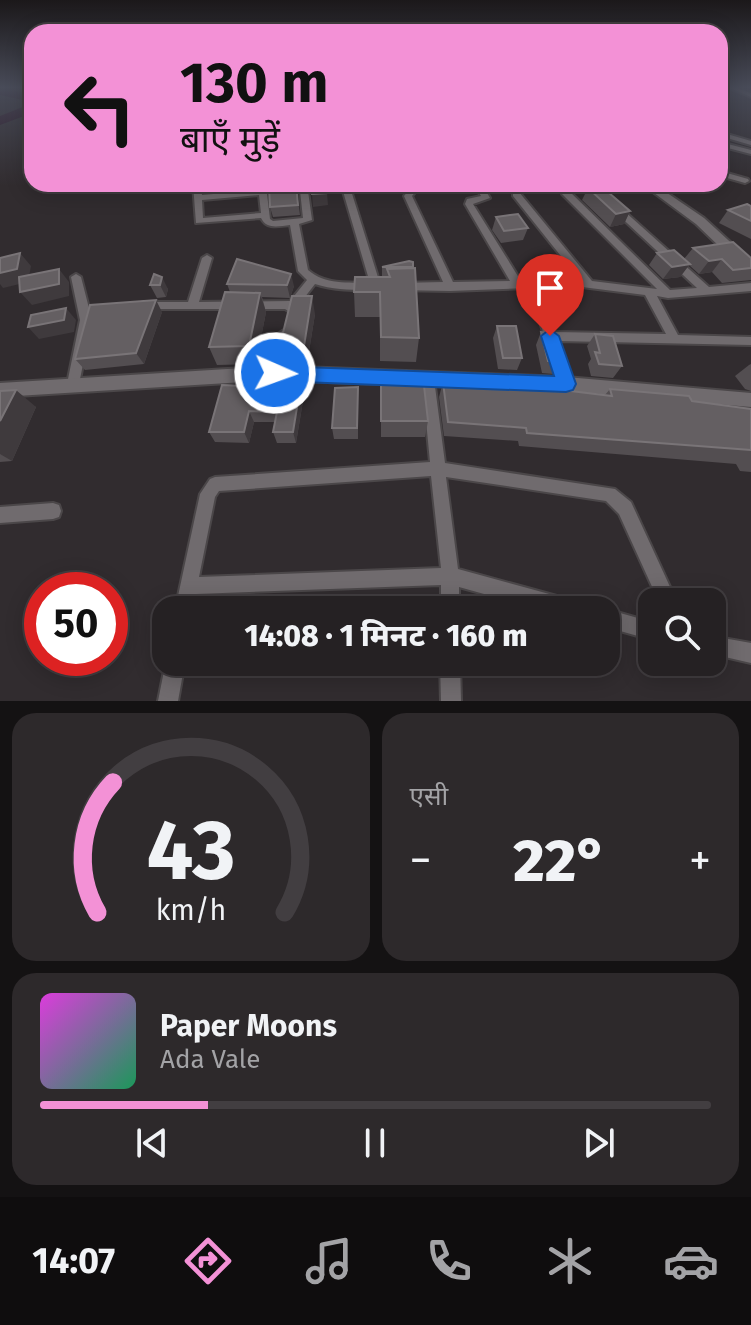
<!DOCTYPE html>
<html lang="hi">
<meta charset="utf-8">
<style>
:root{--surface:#252123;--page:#2d292b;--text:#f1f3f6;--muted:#a3a3a6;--line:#423e41;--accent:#f391d6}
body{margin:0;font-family:"Fira Sans","Noto Sans Devanagari",sans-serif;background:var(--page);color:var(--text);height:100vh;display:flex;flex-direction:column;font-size:30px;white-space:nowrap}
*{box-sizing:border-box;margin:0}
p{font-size:26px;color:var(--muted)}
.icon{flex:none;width:44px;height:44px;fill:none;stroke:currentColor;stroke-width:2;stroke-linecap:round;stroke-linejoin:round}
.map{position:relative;height:701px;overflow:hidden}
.panel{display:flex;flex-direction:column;gap:12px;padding:12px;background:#141213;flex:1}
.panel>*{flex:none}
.top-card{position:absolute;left:24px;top:24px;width:704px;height:168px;border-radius:24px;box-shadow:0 4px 20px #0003,0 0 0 2px var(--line);background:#f391d6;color:#111;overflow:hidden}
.controls{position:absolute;left:638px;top:588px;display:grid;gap:16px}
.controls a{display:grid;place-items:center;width:88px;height:88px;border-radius:16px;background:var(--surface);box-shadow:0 4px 20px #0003,0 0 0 2px var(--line);font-size:40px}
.speed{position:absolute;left:24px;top:572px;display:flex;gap:16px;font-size:40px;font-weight:700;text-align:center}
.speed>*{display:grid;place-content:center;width:104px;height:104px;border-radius:50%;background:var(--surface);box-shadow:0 4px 20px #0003,0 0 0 2px var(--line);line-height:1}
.speed .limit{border:12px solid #d22;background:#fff;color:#111}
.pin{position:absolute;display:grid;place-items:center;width:68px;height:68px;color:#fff;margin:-82px -34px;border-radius:50% 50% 50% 0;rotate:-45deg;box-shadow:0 0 8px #0007}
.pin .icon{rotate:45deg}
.me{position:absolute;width:88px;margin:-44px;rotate:92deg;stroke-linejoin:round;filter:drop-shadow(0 0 6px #0008)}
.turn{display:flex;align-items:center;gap:28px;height:168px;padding:0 24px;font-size:36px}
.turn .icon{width:104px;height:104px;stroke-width:2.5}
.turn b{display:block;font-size:56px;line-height:68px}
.big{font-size:60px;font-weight:800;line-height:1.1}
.panel .tile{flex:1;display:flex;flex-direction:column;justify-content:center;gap:12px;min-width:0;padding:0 28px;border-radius:24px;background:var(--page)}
.panel .dial{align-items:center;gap:0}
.dial svg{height:208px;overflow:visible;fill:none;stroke:var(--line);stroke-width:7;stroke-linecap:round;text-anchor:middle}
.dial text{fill:var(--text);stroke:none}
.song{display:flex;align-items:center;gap:24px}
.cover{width:96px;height:96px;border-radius:12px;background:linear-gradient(135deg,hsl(300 70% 55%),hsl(150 70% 35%))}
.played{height:8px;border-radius:4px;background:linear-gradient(90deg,var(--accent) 25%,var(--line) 25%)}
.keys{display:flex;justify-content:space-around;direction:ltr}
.heat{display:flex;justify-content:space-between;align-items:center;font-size:44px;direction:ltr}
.panel .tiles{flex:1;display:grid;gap:12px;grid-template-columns:1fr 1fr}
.tile:last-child{grid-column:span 2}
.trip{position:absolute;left:152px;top:596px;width:468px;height:80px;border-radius:24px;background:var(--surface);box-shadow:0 4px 20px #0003,0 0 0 2px var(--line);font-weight:800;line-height:80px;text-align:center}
.tabs{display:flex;height:128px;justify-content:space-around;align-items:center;background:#0f0d0e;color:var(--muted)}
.tabs .icon{width:56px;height:56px}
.tabs .on{color:var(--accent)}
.tabs b{font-size:36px;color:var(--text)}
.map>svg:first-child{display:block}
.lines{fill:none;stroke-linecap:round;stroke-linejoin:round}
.river{fill:#281021;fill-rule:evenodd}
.minor-casing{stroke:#4b4749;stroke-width:4}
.secondary-casing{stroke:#4b4749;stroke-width:4}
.minor{fill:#706b6e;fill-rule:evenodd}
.secondary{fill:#706b6e;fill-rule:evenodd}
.wall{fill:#534e51}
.shaded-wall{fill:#3f3a3d}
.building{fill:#645f62;stroke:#797477;stroke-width:2}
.route{fill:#1a73e8;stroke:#114b97;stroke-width:2}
</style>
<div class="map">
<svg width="751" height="701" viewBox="0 0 751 701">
<rect width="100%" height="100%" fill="#312c2f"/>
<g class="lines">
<polygon class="river" points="0,88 32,94 32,113 0,125 0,116 28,105 23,100 0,95"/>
<defs>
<g id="minor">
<polygon points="730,88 737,88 751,93 751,97"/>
<polygon points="720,132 751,141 751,145 720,136"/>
<polygon points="720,142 751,150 751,154 720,146"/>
<polygon points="720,171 748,179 749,181 745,183 720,176"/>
<path d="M193,184h8l1,11 57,-5 -1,-6h8l1,5 82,-5 32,103 -1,3c-21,0 -44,1 -65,-6l-21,27 -4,1 -5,-3h-146l-1,-3 5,-4h45l14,-44 5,-3 5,3 -13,44 91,-1 17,-21 -9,-9 -8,-46c-11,1 -23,5 -29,-7l-65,5zM342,188l28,95c-22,-1 -45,2 -62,-13l-9,-46 13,-4 -4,-29zM300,191l3,27 -30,3 -3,-2 -3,-25zM259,195l2,18 -58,5 -1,-18z"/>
<path d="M414,184h8l-10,12 41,86 57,-1 -45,-77 2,-5 14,-3 -7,-12h8l8,14 -17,6 48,77 59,-1 -67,-84v-4h6l73,89 65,8 -95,-95v-4h6l102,100 27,-2 -112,-104h9l115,103 42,-4v8l-83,7 -11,-2 21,39 73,2v8l-194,-4 15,43 -1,4 -5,1 -5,-1 -32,-100 -79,3 -54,-1 -1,-3 5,-4 43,-1 -39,-86zM539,287h43l63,8 21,39 -112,-2z"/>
<polygon points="76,274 81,277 92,320 79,384 78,388 73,389 68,388 67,384 80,320 71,277"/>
<polygon points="284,330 290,334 281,373 279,377 271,377 269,373 278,334"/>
<path d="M428,374l4,1 2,4 11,84 170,26 16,13 46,100h-18l-40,-88 -13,-13 -160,-24 12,92 117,32 6,3 3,6h-42l-83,-23v23h-18v-25l-245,9 -3,16h-18l25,-116 10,-15 5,-2 215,-15 -8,-83 2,-4zM431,476l10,92 -242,9 16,-80 4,-6z"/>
<polygon points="53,503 59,505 61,511 59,517 53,519 0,523 0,507"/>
<polygon points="606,609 652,622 652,640 606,627 606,610 603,610"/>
<polygon points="712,636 751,643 751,663 712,654"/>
<polygon points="166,661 185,662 178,701 158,701"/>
<polygon points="440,662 460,662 461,701 441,701"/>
</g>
<g id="secondary">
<polygon points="642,184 654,184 704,218 751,261 751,273 746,272 696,224"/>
<polygon points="275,366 566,377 751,393 751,407 566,391 275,380 0,397 0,383"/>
</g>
</defs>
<use href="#minor" class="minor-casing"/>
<use href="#secondary" class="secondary-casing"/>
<use href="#minor" class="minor"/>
<use href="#secondary" class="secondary"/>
</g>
<g class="wall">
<polygon points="239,184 256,184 256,187 241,189"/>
<polygon points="296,184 300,215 273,217 270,207"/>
<polygon points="588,188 630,211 624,224 610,227 582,200"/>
<polygon points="751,206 751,239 719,223 728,210"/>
<polygon points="496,217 528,228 523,240 501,243 492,230"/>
<polygon points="693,248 751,258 751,280 722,283 712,272 699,274 689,265 680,277 663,279 649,265 657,253 684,259"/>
<polygon points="413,262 419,338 416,362 380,361 380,317 355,317 354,292 382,277 382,267"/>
<polygon points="154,274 168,289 166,297 157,298 150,285"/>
<polygon points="227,284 294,286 290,298 262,297 266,312 256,364 217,365 209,347 230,292"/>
<polygon points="162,312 144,364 85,370 75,359"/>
<polygon points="315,314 307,364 285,363 280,345"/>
<polygon points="497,326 522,358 517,370 498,369 493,338"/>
<polygon points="541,332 560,362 553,374 542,373 536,345"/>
<polygon points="595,334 622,366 613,378 591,376 588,364 591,359 587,346"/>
<polygon points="751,364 751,391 745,389 735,376 749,365"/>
<polygon points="381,377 428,421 425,437 381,437"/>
<polygon points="443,382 605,395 610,389 751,409 751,472 740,471 736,464 519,446 518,441 444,436 439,397"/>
<polygon points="222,385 303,401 296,443 277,443 273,432 275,422 254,422 249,443 215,442 209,432"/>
<polygon points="358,387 358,439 334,439 332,428"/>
<polygon points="0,391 36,407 12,461 0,462"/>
</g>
<g class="shaded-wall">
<polygon points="353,184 366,184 366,185 353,187"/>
<polygon points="327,193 328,205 313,207 312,194"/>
<polygon points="630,211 624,224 610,227 616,214"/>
<polygon points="20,253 31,266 28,282 3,288 0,284 0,273"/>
<polygon points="722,259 712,272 699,274 709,261"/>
<polygon points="690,264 680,277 663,279 672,267"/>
<polygon points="59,269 69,282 69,296 32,305 20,292"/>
<polygon points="291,274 294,286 290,298 287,285"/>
<polygon points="162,277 168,289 166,297 160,285"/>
<polygon points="260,293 266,312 256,364 249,346"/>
<polygon points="312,296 315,314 307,364 304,346"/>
<polygon points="156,300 162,312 144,364 136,353"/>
<polygon points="66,308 76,320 74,332 39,339 28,327"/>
<polygon points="300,389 303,401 296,443 293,432"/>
<polygon points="16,390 36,407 12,461 0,454 0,421"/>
<polygon points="249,411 254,422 249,443 244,432"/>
</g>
<g class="building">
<polygon points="296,184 298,205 270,207 269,186"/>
<polygon points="310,184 325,184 327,193 312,194"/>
<polygon points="601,186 630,211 616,214 588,188"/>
<polygon points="747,204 751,206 751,221 728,210"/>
<polygon points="518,214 528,228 504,231 496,217"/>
<polygon points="733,242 751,258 751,268 733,270 722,259 709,261 693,248"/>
<polygon points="674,250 690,264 672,267 657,253"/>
<polygon points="20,253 17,269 0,273 0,258"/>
<polygon points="237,259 291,274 287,285 227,284"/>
<polygon points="409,261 413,262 413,267 382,267"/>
<polygon points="415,268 419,338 381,337 380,292 354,292 355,277 390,277 387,269"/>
<polygon points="59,269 59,284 20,292 19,277"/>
<polygon points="154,274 162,277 160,285 150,285"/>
<polygon points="225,292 260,293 249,346 209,347"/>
<polygon points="292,296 312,296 304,346 280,345"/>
<polygon points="156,300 136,353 75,359 90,305"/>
<polygon points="66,308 64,320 28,327 31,315"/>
<polygon points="497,326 516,326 522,358 503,358"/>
<polygon points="541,332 550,333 560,362 548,361"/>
<polygon points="595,334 613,336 622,366 599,364 595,352 600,353"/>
<polygon points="381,377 423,377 428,421 381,421"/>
<polygon points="443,382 546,388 612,396 610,389 689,396 692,401 751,409 751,450 527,433 526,428 448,422"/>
<polygon points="222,385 300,389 293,432 273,432 277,412 249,411 244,432 209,432"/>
<polygon points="358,387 357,428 332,428 335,388"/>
<polygon points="16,390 0,421 0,391"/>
</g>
<linearGradient id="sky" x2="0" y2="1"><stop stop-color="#1b181a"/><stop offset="0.47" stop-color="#484b58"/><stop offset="1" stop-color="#484b58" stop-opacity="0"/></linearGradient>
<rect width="751" height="186" fill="url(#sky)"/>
<polygon class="route" points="550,329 559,336 576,384 573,390 566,392 275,381 268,379 265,373 268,368 275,366 554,376 541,336"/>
</svg>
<div class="controls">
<a><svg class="icon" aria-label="search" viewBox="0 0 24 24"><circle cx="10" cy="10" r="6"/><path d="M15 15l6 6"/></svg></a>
</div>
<div class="speed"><div class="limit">50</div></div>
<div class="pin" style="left:550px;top:336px;background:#d93025"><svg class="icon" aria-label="arrive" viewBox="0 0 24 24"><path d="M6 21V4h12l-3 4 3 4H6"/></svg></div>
<svg class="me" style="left:275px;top:373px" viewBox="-20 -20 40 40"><circle r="17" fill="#1a73e8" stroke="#fff" stroke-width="3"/><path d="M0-11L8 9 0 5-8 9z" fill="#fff"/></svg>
<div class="trip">14:08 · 1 मिनट · 160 m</div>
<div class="top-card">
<div class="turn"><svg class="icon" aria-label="left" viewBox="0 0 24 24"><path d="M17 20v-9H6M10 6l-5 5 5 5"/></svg><div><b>130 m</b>बाएँ मुड़ें</div></div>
</div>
</div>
<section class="panel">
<div class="tiles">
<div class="tile dial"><svg viewBox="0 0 100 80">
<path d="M14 69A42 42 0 1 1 86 69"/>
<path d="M14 69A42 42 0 0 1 20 19" stroke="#f391d6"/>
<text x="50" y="56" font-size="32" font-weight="700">43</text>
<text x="50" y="72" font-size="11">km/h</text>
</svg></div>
<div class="tile"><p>एसी</p>
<div class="heat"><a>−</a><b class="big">22°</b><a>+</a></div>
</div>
<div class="tile">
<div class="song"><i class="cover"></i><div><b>Paper Moons</b><p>Ada Vale</p></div></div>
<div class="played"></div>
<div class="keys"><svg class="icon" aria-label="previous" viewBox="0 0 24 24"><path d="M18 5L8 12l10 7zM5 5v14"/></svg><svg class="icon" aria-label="pause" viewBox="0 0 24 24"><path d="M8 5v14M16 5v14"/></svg><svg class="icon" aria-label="next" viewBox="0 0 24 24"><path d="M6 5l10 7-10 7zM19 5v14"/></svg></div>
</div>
</div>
</section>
<nav class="tabs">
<b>14:07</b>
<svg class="icon on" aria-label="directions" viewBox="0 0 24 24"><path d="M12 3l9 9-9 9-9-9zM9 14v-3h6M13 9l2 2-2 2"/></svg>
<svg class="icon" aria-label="music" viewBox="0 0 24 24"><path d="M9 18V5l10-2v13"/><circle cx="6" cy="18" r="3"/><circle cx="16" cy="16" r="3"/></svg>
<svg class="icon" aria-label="phone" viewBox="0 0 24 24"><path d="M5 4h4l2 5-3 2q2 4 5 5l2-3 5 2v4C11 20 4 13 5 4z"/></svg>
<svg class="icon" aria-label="climate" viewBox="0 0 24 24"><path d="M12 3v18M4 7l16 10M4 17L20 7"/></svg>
<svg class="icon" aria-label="car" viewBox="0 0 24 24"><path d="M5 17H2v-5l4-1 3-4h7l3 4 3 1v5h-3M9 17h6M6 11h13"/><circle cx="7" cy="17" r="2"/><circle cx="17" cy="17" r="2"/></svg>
</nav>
